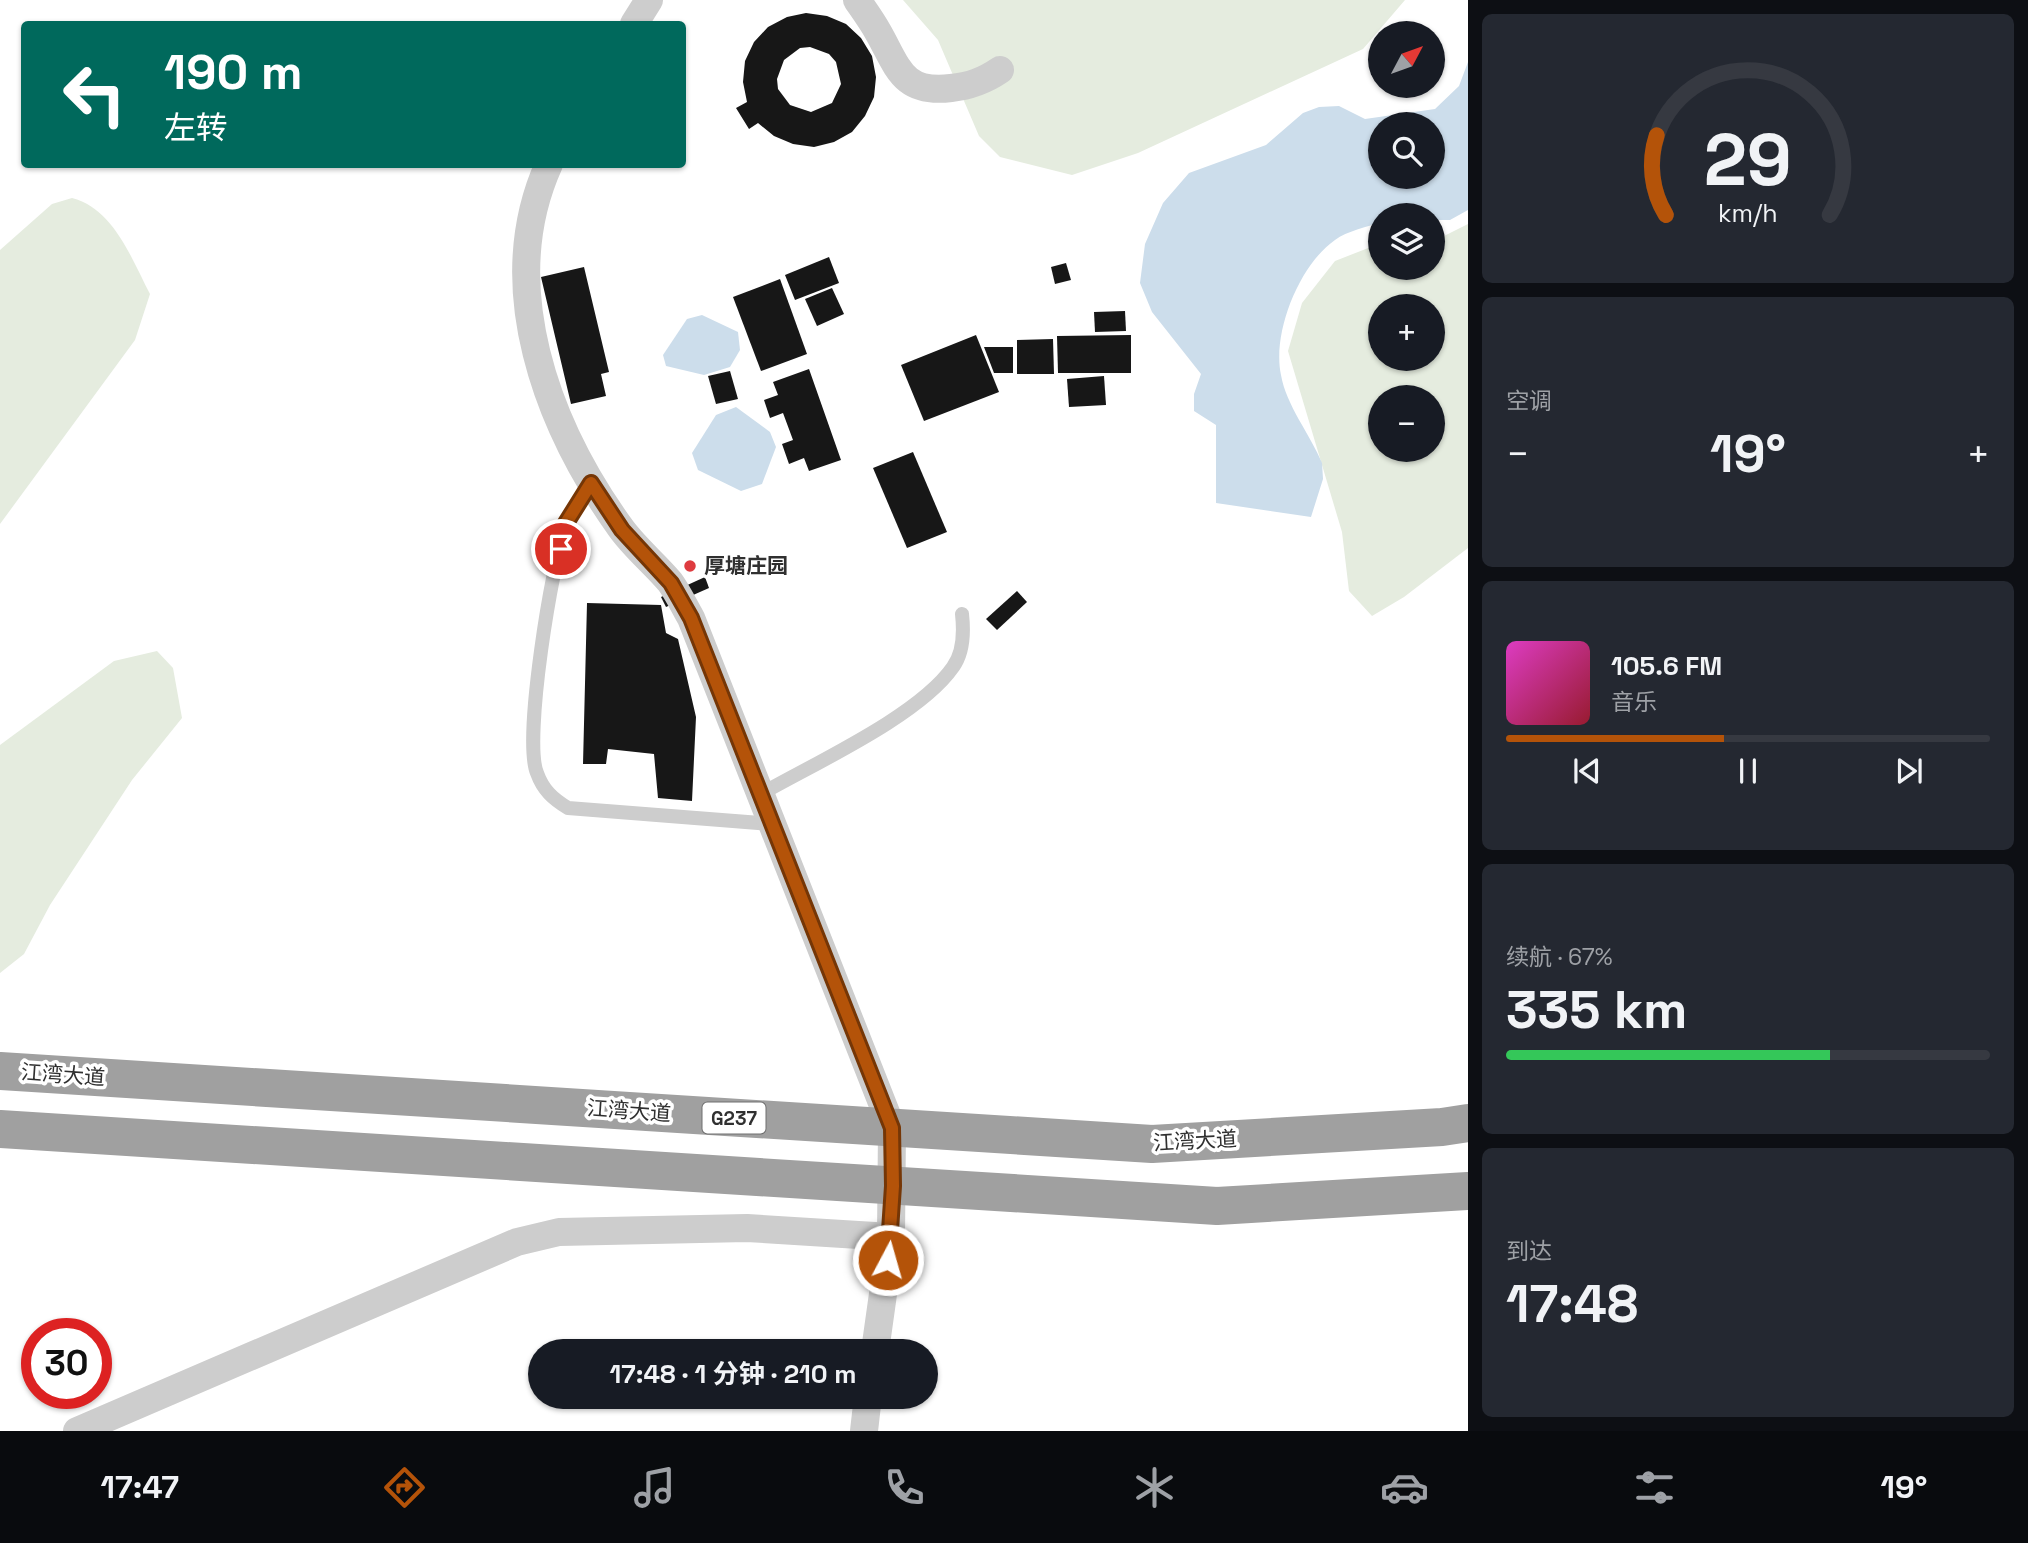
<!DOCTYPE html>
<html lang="zh">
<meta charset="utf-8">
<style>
:root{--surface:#171b24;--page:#242831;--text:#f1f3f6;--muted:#9ea1a6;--line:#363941;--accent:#b45309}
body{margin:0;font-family:"Space Grotesk","Noto Sans SC",sans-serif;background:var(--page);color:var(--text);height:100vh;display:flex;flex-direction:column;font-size:26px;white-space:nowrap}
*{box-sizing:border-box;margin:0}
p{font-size:23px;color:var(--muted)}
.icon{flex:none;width:38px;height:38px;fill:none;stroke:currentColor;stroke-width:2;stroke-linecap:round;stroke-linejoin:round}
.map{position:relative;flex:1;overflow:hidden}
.panel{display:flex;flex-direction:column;gap:14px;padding:14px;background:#0d0f14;width:560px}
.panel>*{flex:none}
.guide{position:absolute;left:21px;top:21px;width:665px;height:147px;border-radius:7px;box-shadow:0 2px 5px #0004;background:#00695c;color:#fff;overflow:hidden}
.needle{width:46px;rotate:49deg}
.tools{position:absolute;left:1368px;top:21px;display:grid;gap:14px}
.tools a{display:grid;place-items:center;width:77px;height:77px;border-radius:50%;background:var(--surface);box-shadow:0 2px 5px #0004;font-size:35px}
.speed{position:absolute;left:21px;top:1318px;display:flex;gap:14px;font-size:35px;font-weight:700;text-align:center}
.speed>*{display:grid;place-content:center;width:91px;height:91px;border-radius:50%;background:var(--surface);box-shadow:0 2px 5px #0004;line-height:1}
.speed .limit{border:10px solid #d22;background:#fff;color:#111}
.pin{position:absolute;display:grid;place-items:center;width:60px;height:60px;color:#fff;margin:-30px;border:4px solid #fff;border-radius:50%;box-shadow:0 2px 7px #0007}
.me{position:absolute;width:77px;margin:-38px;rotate:6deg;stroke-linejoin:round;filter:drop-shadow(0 0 5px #0008)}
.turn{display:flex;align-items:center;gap:24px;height:147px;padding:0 28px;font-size:32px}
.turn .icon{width:91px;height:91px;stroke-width:2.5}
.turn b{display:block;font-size:49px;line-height:60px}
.big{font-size:52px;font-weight:700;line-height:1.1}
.panel .card{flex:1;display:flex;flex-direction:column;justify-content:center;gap:10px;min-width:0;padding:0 24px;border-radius:10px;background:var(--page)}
.panel .dial{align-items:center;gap:0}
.dial svg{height:182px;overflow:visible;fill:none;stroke:var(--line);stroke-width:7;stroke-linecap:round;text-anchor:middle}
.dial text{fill:var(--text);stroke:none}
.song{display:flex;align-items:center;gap:21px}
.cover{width:84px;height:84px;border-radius:10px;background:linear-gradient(135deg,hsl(310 70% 55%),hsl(350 70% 35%))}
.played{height:7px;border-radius:4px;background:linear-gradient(90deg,var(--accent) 45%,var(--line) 45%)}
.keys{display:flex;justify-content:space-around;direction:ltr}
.heat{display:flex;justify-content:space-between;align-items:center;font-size:38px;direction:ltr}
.charge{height:10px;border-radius:5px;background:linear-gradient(90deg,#34c759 67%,var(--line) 0)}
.trip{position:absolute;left:528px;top:1339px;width:410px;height:70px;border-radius:35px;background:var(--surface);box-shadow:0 2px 5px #0004;font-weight:700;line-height:70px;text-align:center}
.tabs{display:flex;height:112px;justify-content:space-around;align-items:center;background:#090b0e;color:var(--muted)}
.tabs .icon{width:49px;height:49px}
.tabs .on{color:var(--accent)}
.tabs b{font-size:32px;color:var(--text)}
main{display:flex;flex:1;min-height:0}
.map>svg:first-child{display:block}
.green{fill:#e5ecdf;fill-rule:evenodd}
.water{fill:#ccddeb;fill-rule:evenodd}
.building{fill:#171717;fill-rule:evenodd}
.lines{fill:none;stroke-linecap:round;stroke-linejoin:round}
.service{stroke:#cdcdcd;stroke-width:14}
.minor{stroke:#cdcdcd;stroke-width:28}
.trunk{stroke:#a0a0a0;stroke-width:38}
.route-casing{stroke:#753606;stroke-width:18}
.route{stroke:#b45309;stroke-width:12}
.poi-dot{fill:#de3b3f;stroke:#fff;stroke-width:2.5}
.labels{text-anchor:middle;stroke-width:7;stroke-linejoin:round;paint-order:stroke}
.shield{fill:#fff;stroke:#6e6e6e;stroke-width:2}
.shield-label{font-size:19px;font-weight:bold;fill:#303030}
.poi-label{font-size:21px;font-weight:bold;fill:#303030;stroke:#fff;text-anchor:start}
.street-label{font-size:21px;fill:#303030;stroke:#fff}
</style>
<main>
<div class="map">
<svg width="1468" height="1431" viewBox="0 0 1468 1431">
<rect width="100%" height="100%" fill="#fff"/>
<g class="green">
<polygon points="903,0 1405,0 1363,49 1138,153 1072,175 1000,157 979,136 938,40"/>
<path d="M72,198c42,11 59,60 78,96l-15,46 -135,184v-274l52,-46z"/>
<path d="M1468,224v324l-64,49 -32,19 -23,-25 -7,-59 -54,-181 14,-48 33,-42 46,-18v25h52v-30l11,-2zM1381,306h52v53h-52zM1381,397h52v53h-52z"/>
<polygon points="157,651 173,668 182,718 132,780 50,905 24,954 0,973 0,745 114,661"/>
</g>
<g class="water">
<path d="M1468,62v148l-18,10h-17v-5h-52v7c-14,5 -34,9 -46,18 -36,25 -63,93 -54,135 5,30 29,59 41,88l1,16 -12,38 -95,-14v-78l-22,-14v-17l7,-20 -49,-62 -12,-29 5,-39 18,-41 26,-30 77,-28 37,-32 16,-6 20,-1 26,13 70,-10 24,-23zM1381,124h52v53h-52z"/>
<polygon points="702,315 738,332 740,350 730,367 704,375 666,366 663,355 687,319"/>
<polygon points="736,407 770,432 776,447 762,484 741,491 698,470 692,453 716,415"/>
</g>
<g class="building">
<path d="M806,13l21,3 19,8 15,14 11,18 4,21 -2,20 -9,19 -13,16 -18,10 -20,5 -21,-3 -19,-8 -16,-13 -9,6 -13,-21 11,-6 -4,-20 2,-21 9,-19 14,-15 19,-10zM810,47l19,7 7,8 5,22 -9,19 -21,9 -21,-7 -12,-16 -1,-10 7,-19 16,-12z"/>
<polygon points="829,257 839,283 795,300 785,275"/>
<polygon points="1066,263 1071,280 1055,284 1051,267"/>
<polygon points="584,267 609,372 601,374 606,396 571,404 541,277"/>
<polygon points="780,279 807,354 761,371 733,297"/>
<polygon points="832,288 844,314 817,326 805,299"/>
<polygon points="1125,311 1126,331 1095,332 1094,312"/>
<polygon points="976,335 999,392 924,421 901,365"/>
<polygon points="1131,335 1131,373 1058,373 1057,336"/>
<polygon points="1053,339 1054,374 1017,374 1017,340"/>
<polygon points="984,347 1013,347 1013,373 994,373"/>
<polygon points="809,369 841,460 809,471 804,458 789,464 782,444 793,440 783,413 770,418 764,400 778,395 773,382"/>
<polygon points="730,371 738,399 716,404 708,376"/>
<polygon points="1104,376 1106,405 1069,407 1067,379"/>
<polygon points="913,452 947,532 907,548 873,468"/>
<polygon points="705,577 709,588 666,607 661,597"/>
<polygon points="1017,591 1027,602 997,630 986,619"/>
<polygon points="587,603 661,605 666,633 678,639 696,717 692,801 658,798 654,754 608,749 606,764 583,764"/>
</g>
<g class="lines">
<g class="service">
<path d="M591,483c-8,13 -20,27 -25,42 -14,38 -43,215 -29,248 6,17 16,26 31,35l204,16"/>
<path d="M761,794c54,-31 158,-78 192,-127 11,-15 11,-35 9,-53"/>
</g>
<g class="minor">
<path d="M857,0c7,10 15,21 21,32 20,35 24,62 73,56 19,-2 33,-7 49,-18"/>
<polyline points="634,24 649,0"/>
<path d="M549,164c-55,122 -2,261 71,363 14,20 34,36 50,55 8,11 14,24 21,36l201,510 -1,109 -16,114"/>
<polyline points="77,1431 517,1242 559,1232 747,1228 891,1237"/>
<polyline points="864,1431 868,1396"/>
</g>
<g class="trunk">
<polyline points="0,1071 1152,1144 1442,1127 1468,1123"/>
<polyline points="0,1129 1217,1206 1468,1191"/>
</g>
</g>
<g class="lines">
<defs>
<polyline id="route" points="561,549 566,523 591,483 622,530 671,583 691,618 892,1128 893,1186 888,1260"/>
</defs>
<use href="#route" class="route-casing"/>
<use href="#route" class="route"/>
</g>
<circle class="poi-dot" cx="690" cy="566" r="7"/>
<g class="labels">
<rect class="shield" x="702.5" y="1102.5" width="63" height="31" rx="5"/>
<g class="shield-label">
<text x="734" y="1125">G237</text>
</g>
<g class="poi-label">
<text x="704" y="573">厚塘庄园</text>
</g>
<g class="street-label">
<text transform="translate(63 1075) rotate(4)" y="7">江湾大道</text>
<text transform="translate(629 1111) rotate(4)" y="7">江湾大道</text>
<text transform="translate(1195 1141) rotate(-3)" y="7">江湾大道</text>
</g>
</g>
</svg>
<div class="tools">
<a><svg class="needle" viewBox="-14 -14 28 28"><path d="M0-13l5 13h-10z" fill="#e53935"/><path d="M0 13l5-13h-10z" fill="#9ea1a6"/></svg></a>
<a><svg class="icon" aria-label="search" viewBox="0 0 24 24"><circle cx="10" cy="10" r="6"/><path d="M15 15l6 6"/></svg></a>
<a><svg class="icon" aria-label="layers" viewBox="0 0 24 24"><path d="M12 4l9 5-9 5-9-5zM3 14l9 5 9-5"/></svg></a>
<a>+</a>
<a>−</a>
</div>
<div class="speed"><div class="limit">30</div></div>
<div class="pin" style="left:561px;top:549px;background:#d93025"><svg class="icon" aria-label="arrive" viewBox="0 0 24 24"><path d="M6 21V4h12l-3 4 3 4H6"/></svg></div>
<svg class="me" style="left:888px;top:1260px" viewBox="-20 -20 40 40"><circle r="17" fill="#b45309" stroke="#fff" stroke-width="3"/><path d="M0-11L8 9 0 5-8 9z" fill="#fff"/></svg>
<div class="trip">17:48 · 1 分钟 · 210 m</div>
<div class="guide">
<div class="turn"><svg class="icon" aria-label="left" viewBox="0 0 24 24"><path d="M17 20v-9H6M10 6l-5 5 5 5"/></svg><div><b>190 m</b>左转</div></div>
</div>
</div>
<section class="panel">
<div class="card dial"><svg viewBox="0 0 100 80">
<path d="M14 69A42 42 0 1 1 86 69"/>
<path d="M14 69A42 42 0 0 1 10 34" stroke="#b45309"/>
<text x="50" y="56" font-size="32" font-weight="700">29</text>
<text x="50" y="72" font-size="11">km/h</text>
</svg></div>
<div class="card"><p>空调</p>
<div class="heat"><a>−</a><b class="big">19°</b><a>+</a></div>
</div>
<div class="card">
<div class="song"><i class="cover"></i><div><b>105.6 FM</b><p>音乐</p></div></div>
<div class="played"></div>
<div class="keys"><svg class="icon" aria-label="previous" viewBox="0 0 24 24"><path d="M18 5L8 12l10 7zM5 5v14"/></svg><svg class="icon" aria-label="pause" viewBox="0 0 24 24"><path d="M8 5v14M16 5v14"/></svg><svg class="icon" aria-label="next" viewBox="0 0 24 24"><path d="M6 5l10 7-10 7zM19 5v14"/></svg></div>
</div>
<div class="card"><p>续航 · 67%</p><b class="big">335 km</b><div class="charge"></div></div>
<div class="card"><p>到达</p><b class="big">17:48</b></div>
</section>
</main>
<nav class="tabs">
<b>17:47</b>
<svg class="icon on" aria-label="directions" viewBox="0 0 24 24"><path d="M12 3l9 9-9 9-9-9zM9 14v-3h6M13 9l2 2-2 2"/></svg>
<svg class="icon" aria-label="music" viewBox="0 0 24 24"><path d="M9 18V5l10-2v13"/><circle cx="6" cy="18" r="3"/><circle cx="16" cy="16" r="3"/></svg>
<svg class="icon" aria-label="phone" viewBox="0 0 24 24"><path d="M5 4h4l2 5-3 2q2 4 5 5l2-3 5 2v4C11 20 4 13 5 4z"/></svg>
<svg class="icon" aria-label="climate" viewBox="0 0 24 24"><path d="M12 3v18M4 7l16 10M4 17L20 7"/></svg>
<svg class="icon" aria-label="car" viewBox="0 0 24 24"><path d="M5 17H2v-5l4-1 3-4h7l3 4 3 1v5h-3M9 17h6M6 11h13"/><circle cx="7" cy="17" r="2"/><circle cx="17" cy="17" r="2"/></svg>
<svg class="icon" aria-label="filters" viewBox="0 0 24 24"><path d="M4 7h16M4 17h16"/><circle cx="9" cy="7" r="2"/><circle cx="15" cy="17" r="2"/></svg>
<b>19°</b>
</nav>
